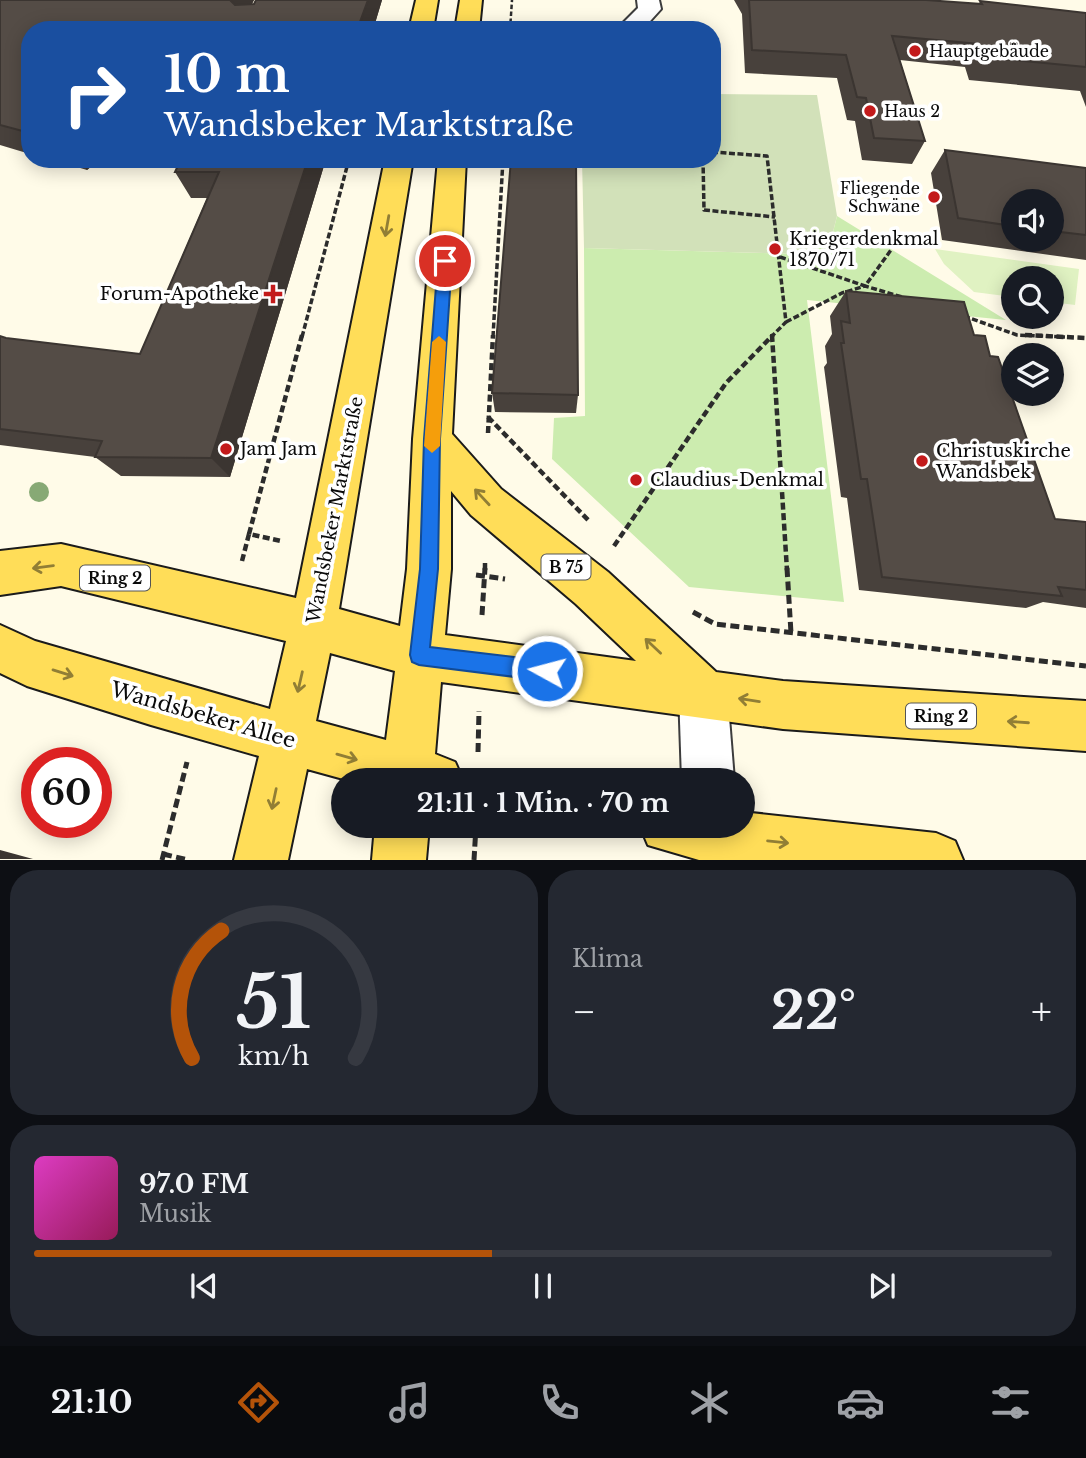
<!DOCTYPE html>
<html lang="de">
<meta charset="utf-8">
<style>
:root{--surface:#171b24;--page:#242831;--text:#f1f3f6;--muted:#9ea1a6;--line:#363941;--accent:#b45309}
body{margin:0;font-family:"Libre Baskerville",serif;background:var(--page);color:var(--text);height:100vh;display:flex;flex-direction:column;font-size:26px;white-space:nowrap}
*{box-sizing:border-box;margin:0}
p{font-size:23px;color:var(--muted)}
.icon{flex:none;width:38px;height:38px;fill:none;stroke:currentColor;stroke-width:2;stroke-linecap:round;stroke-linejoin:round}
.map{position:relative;height:860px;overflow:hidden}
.panel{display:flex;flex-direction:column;gap:10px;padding:10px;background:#0d0f14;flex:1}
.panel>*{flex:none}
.banner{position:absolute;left:21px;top:21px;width:700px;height:147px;border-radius:28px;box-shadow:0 4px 18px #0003;background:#1a4fa0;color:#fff;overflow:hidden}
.controls{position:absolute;left:1001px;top:189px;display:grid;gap:14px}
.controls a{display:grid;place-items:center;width:63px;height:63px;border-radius:50%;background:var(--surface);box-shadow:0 4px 18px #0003;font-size:35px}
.speed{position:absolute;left:21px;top:747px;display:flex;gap:14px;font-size:35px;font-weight:700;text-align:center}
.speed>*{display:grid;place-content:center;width:91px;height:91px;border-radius:50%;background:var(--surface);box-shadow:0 4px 18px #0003;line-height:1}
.speed .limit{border:10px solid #d22;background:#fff;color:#111}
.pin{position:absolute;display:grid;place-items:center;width:60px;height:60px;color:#fff;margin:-30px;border:4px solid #fff;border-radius:50%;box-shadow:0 2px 7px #0007}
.me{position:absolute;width:77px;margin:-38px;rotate:277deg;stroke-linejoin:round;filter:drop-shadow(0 0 5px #0008)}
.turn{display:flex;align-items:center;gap:24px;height:147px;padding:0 28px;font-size:32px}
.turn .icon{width:91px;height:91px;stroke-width:2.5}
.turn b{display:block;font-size:49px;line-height:60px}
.big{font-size:52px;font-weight:800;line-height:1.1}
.panel .card{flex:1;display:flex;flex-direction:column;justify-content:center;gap:10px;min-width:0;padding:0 24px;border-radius:28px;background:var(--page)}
.panel .dial{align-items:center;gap:0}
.dial svg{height:182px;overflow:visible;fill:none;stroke:var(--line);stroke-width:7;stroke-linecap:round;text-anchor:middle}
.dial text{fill:var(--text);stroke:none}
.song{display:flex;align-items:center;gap:21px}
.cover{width:84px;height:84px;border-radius:10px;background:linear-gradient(135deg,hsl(310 70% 55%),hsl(330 70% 35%))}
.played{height:7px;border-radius:4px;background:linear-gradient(90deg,var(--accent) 45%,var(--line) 45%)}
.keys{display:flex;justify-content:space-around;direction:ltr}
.heat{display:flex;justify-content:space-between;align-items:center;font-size:38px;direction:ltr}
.panel .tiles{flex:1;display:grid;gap:10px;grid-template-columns:1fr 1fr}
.card:last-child{grid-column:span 2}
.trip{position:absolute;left:331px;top:768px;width:424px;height:70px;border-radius:35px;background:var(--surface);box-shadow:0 4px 18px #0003;font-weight:800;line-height:70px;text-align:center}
.menu{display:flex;height:112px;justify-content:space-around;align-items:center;background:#090b0e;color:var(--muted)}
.menu .icon{width:49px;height:49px}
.menu .active{color:var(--accent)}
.menu b{font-size:32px;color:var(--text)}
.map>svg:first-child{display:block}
.green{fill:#ccecaf}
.cemetery{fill:#d2e1b9}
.pitch{fill:#e0f2c2}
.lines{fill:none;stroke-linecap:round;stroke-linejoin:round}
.minor-casing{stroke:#3d3d3d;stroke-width:4}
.major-casing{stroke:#1b1b1b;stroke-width:4}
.path-far3{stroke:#2c2c2c;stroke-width:2.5;stroke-dasharray:4.5 2.5;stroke-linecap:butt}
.path-far2{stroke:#2c2c2c;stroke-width:3.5;stroke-dasharray:6 2.5;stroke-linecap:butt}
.path-far1{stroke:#2c2c2c;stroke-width:4.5;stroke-dasharray:7 3.5;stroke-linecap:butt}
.path{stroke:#2c2c2c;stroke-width:5;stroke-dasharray:9 4.5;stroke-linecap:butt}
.minor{fill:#fff;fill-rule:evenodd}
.major{fill:#ffdd58;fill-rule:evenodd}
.tree{fill:#87a975}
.wall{fill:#48413c;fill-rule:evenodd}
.shaded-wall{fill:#3b3531}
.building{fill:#544c46;stroke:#3b3531;stroke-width:2}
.oneway{stroke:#917e35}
.route{fill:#1a73e8;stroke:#114b97;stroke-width:2}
.slow{fill:#f59e0b}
.poi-dot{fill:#c31a1b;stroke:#fff;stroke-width:2.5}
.labels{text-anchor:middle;stroke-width:7;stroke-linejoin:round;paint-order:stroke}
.far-poi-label{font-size:16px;fill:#0a0a0a;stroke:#fff;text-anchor:start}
.shield{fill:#fff;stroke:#545454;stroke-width:2}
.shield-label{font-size:16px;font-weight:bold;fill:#0a0a0a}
.poi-label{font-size:18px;fill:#0a0a0a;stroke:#fff;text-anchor:start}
.street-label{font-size:18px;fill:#0a0a0a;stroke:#fff}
.near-street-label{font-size:21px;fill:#0a0a0a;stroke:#fff}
</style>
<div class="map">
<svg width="1086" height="860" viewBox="0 0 1086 860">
<rect width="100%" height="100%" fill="#fffbe8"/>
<polygon class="green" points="837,216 1006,320 807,300 844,602 689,587 552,459 554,418 585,416 584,248 802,254 830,244"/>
<polygon class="cemetery" points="712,94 817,95 837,216 830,244 802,254 584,248 582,159 712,159"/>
<polygon class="pitch" points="935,249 1079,269 1075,305 1052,302 1052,278 1013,278 1013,297 974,292 944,264"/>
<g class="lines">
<defs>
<g id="minor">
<polygon points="637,0 659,0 661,9 642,30 616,30 638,8"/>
<polygon points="703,668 720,675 727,692 734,780 682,780 679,692 686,675"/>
</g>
<g id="major">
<polygon points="416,0 438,0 433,30 409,30"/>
<polygon points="460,0 482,0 479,30 455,30"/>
<path d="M385,159h28l-74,450 61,17 7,-57 6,-130 25,-280h28l-14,275 49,55 107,83 108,100 67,9 303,20v50l-303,-22 -342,-47 -6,72 20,8 8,18h-116l-40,-11 -19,91h-54l25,-104 -108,-31 -124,-39 -27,-13v-48l35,16 235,68 16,-68 -225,-55 -61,9v-44l61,-7 235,54zM451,491l20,24 105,89 60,57 -191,-26 6,-66zM330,653l65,18 -9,69 -70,-19z"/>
<polygon points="742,812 936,833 955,841 963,860 699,860 648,845 640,826 742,826"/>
<polygon points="375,826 429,826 426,860 372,860"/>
</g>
</defs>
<use href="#minor" class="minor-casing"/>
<use href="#major" class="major-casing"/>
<polyline class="path-far3" points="510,30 512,0"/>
<g class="path-far2">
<polyline points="712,152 767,156 786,322 771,337"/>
<polyline points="703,159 704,210 775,217"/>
<polyline points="780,257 865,286 891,250"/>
<polyline points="964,316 1017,335 1065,337"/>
<polyline points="786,322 842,293 865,286 902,297"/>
<polyline points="772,334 772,337"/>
<polyline points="302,337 349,159"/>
<polyline points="493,337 503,159"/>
</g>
<g class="path-far1">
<polyline points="772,335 787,570"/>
<polyline points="1025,335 1086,338"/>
<polyline points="488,417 590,522"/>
<polyline points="488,433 493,335"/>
<polyline points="249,534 302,335"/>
<polyline points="614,546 726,383 773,335"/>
<polyline points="242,561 249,534 281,541"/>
<polyline points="485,570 485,561"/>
</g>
<g class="path">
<polyline points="787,568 791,633"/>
<polyline points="476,575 505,579"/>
<polyline points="693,612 715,624 1086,666"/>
<polyline points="482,615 485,568"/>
<polyline points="478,752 479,711"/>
<polyline points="163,854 188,860"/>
<polyline points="162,860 187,762"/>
<polyline points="474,860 476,826"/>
</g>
<use href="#minor" class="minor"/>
<use href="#major" class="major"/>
</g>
<circle class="tree" cx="39" cy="492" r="10"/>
<g class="wall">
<polygon points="0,0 254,0 252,4 254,4 256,0 382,0 373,30 30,30 30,154 0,145"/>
<polygon points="734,0 926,0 979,4 980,1 1086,13 1086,107 1080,91 969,80 965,67 900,60 925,141 912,164 862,160 855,121 847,120 837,78 745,73 742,14"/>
<path d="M945,150l141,18v92l-144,-20 -11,-67zM1013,201h39v39h-39z"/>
<polygon points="50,159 100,159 87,170"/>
<polygon points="181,159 326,159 230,477 121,476 95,457 0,445 0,336 6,338 140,354 207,198 191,198 175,172"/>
<polygon points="846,291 974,335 990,356 1055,519 1086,522 1086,608 1043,602 1026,608 859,590 847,498 841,497 824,367 827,363 825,346 832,334 830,316"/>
<polygon points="492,393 578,395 576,413 495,412"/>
</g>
<g class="shaded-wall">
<polygon points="230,0 254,0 240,26"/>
<polygon points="368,0 382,0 373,30 357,30"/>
<polygon points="79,159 100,159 87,170"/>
<polygon points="308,159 326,159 230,477 211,458"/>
<polygon points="0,850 33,859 0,859"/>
</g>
<g class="building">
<polygon points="0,0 230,0 235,5 254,4 256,0 368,0 357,30 30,30 30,133 0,125"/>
<polygon points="749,0 926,0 982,4 980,1 1086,13 1086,67 983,57 979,44 892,36 925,141 874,138 866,98 857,97 846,55 752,50"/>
<polygon points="945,150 1086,168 1086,235 1052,231 1052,201 1013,201 1013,226 958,218"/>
<polygon points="181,159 308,159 211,458 95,457 102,441 0,429 0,336 6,338 140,354 219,172 175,172"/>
<polygon points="511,159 576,159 578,395 492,393"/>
<polygon points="846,291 964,302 974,335 985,336 990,356 998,357 1055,519 1086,522 1086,590 1058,587 1062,596 882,577 867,479 861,479 841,343 844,343 841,321 850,323"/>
</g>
<defs><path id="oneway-shaft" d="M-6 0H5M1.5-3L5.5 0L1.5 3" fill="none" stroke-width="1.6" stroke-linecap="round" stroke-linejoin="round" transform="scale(1.75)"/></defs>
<g class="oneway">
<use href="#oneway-shaft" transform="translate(387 226) rotate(100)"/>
<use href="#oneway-shaft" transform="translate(482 497) rotate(-133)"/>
<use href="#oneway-shaft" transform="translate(43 567) rotate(173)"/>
<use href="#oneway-shaft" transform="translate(653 646) rotate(-137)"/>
<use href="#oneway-shaft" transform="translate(63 673) rotate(17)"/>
<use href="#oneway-shaft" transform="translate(300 682) rotate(103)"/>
<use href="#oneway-shaft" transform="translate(749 700) rotate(-171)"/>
<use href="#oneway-shaft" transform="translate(1018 722) rotate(-176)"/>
<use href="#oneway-shaft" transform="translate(347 757) rotate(16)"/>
<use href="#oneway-shaft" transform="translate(274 799) rotate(102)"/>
<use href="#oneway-shaft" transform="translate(778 842) rotate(6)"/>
</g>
<polygon class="route" points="445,256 452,261 440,439 438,569 430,647 547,661 553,664 556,671 553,678 547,681 419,665 412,662 410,655 420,569 424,439 438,261"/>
<polygon class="slow" points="439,336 446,342 440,446 432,453 424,446 432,342"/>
<g class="poi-dot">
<circle cx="915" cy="51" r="7"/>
<circle cx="870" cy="111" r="7"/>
<circle cx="934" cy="197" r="7"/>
<circle cx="775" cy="249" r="7"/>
<path d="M269.5 283.5h7v7h7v7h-7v7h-7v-7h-7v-7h7z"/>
<circle cx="226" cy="449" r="7"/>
<circle cx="922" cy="461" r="7"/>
<circle cx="636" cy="480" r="7"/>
</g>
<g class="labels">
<g class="far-poi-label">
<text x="929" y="57">Hauptgebäude</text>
<text x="884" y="117">Haus 2</text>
<text x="920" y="194" text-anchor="end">Fliegende<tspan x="920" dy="18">Schwäne</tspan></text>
</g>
<g class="shield">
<rect x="541.5" y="554.5" width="49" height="25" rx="5"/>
<rect x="80" y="565.5" width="70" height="25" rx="5"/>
<rect x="906" y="703.5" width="70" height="25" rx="5"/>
</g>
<g class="shield-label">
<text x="566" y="573">B 75</text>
<text x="115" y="584">Ring 2</text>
<text x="941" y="722">Ring 2</text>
</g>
<g class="poi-label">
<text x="789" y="245">Kriegerdenkmal<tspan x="789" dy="21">1870/71</tspan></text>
<text x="259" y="300" text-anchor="end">Forum-Apotheke</text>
<text x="240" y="455">Jam Jam</text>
<text x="936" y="457">Christuskirche<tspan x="936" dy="21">Wandsbek</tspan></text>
<text x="650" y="486">Claudius-Denkmal</text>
</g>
<g class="street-label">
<text transform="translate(335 510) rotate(-79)" y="6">Wandsbeker Marktstraße</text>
</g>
<g class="near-street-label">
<text transform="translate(203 715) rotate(16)" y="7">Wandsbeker Allee</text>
</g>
</g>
</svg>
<div class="controls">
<a><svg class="icon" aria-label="sound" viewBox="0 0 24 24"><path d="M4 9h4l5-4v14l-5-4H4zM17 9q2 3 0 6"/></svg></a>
<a><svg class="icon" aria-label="search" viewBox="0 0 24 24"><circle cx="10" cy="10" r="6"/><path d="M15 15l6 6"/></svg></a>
<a><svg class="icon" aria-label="layers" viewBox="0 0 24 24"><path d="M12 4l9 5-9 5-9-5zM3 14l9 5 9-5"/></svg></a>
</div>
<div class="speed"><div class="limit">60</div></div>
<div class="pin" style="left:445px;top:261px;background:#d93025"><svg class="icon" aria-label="arrive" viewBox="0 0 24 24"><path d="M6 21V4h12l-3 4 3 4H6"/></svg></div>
<svg class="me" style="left:547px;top:671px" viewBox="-20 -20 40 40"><circle r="17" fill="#1a73e8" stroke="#fff" stroke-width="3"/><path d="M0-11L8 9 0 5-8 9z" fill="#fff"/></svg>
<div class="trip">21:11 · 1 Min. · 70 m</div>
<div class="banner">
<div class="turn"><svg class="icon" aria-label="right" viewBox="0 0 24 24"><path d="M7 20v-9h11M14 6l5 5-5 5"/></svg><div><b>10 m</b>Wandsbeker Marktstraße</div></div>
</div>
</div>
<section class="panel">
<div class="tiles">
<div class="card dial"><svg viewBox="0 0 100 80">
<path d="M14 69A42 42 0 1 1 86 69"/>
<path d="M14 69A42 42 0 0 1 27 13" stroke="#b45309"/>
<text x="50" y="56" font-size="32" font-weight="700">51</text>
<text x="50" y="72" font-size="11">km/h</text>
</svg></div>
<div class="card"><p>Klima</p>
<div class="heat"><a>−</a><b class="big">22°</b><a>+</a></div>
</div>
<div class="card">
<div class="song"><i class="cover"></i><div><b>97.0 FM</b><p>Musik</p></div></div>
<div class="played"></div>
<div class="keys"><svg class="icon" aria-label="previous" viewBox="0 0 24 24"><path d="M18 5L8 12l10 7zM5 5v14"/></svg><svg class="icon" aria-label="pause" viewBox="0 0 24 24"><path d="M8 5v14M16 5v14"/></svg><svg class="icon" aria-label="next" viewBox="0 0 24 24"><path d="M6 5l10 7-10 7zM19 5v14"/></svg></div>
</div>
</div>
</section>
<nav class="menu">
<b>21:10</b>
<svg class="icon active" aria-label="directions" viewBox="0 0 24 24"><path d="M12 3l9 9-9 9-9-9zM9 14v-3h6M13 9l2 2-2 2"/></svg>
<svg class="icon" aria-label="music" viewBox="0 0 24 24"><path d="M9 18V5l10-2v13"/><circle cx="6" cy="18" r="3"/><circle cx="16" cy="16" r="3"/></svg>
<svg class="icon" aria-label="phone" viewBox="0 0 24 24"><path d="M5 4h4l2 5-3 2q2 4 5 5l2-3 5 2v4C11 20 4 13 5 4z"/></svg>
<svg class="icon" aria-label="climate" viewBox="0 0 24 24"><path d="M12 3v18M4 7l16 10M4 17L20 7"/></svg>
<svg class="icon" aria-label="car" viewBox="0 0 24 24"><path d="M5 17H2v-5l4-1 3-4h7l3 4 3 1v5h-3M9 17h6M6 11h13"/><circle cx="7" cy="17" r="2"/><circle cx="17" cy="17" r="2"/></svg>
<svg class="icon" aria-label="filters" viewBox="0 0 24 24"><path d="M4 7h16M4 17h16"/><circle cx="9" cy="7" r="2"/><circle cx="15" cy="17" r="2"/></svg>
</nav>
